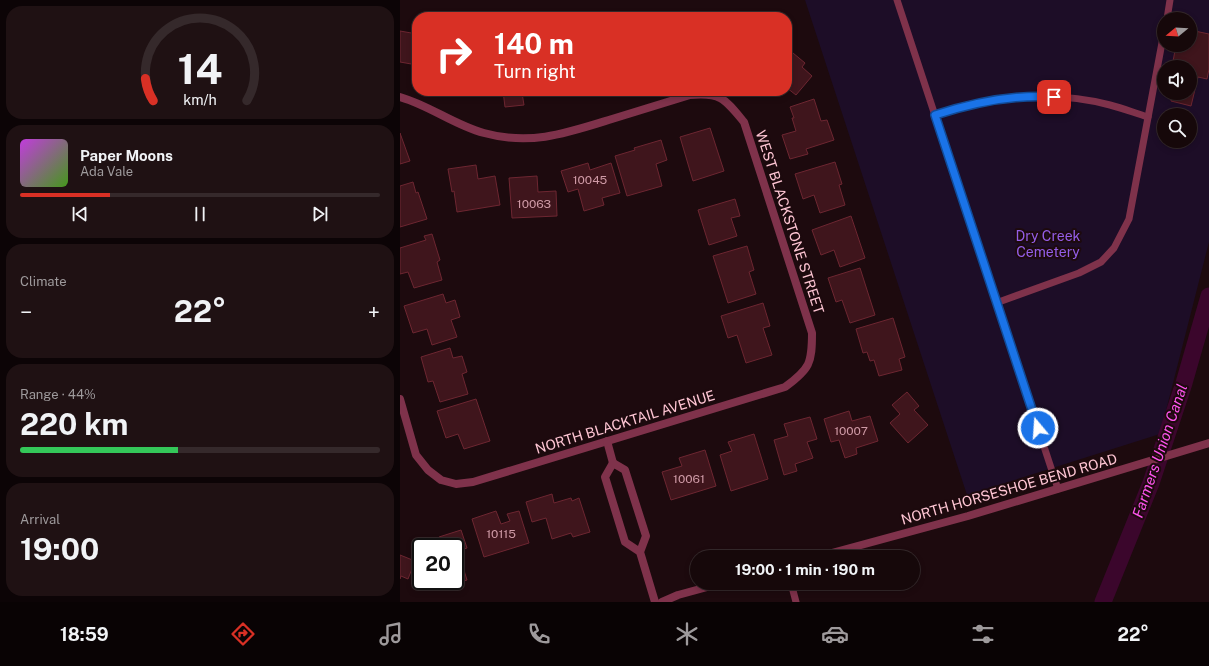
<!DOCTYPE html>
<meta charset="utf-8">
<style>
:root{--surface:#16080a;--page:#1f1113;--text:#f1f3f6;--muted:#9e9a9c;--line:#35292b;--accent:#d93025}
body{margin:0;font-family:"Public Sans",sans-serif;background:var(--page);color:var(--text);height:100vh;display:flex;flex-direction:column;font-size:15px;white-space:nowrap}
*{box-sizing:border-box;margin:0}
p{font-size:13px;color:var(--muted)}
.icon{flex:none;width:22px;height:22px;fill:none;stroke:currentColor;stroke-width:2;stroke-linecap:round;stroke-linejoin:round}
.map{position:relative;flex:1;overflow:hidden}
.details{display:flex;flex-direction:column;gap:6px;padding:6px;background:#0c0406;width:400px}
.details>*{flex:none}
.guide{position:absolute;left:12px;top:12px;width:380px;height:84px;border-radius:16px;box-shadow:0 2px 6px #0003,0 0 0 1px var(--line);background:#d93025;color:#fff;overflow:hidden}
.needle{width:26px;rotate:252deg}
.tools{position:absolute;left:757px;top:12px;display:grid;gap:8px}
.tools a{display:grid;place-items:center;width:40px;height:40px;border-radius:50%;background:var(--surface);box-shadow:0 2px 6px #0003,0 0 0 1px var(--line);font-size:20px}
.speed{position:absolute;left:12px;top:538px;display:flex;gap:8px;font-size:20px;font-weight:700;text-align:center}
.speed>*{display:grid;place-content:center;width:52px;height:52px;border-radius:50%;background:var(--surface);box-shadow:0 2px 6px #0003,0 0 0 1px var(--line);line-height:1}
.speed .limit{border:2px solid #111;border-radius:6px;background:#fff;color:#111}
.pin{position:absolute;display:grid;place-items:center;width:34px;height:34px;color:#fff;margin:-17px;border-radius:8px;box-shadow:0 2px 6px #0006}
.me{position:absolute;width:44px;margin:-22px;rotate:342deg;stroke-linejoin:round;filter:drop-shadow(0 0 3px #0008)}
.turn{display:flex;align-items:center;gap:14px;height:84px;padding:0 16px;font-size:18px}
.turn .icon{width:52px;height:52px;stroke-width:2.5}
.turn b{display:block;font-size:28px;line-height:34px}
.big{font-size:30px;font-weight:700;line-height:1.1}
.details .widget{flex:1;display:flex;flex-direction:column;justify-content:center;gap:6px;min-width:0;padding:0 14px;border-radius:16px;background:var(--page)}
.details .dial{align-items:center;gap:0}
.dial svg{height:104px;overflow:visible;fill:none;stroke:var(--line);stroke-width:7;stroke-linecap:round;text-anchor:middle}
.dial text{fill:var(--text);stroke:none}
.song{display:flex;align-items:center;gap:12px}
.cover{width:48px;height:48px;border-radius:6px;background:linear-gradient(135deg,hsl(290 70% 55%),hsl(100 70% 35%))}
.played{height:4px;border-radius:2px;background:linear-gradient(90deg,var(--accent) 25%,var(--line) 25%)}
.keys{display:flex;justify-content:space-around;direction:ltr}
.heat{display:flex;justify-content:space-between;align-items:center;font-size:22px;direction:ltr}
.charge{height:6px;border-radius:3px;background:linear-gradient(90deg,#34c759 44%,var(--line) 0)}
.trip{position:absolute;left:290px;top:550px;width:230px;height:40px;border-radius:20px;background:var(--surface);box-shadow:0 2px 6px #0003,0 0 0 1px var(--line);font-weight:700;line-height:40px;text-align:center}
.tab-bar{display:flex;height:64px;justify-content:space-around;align-items:center;background:#090304;color:var(--muted)}
.tab-bar .icon{width:28px;height:28px}
.tab-bar .active{color:var(--accent)}
.tab-bar b{font-size:18px;color:var(--text)}
main{display:flex;flex:1;min-height:0}
.map>svg:first-child{display:block}
.green{fill:#1d0d27;fill-rule:evenodd}
.lines{fill:none;stroke-linecap:round;stroke-linejoin:round}
.canal{stroke:#3b062c;stroke-width:17}
.building{fill:#3f151c;stroke:#6d2631}
.service{stroke:#7f324b;stroke-width:7}
.minor{stroke:#7f324b;stroke-width:8}
.tertiary{stroke:#7f324b;stroke-width:8}
.route-casing{stroke:#114b97;stroke-width:10}
.route{stroke:#1a73e8;stroke-width:7}
.labels{text-anchor:middle;stroke-width:4;stroke-linejoin:round;paint-order:stroke}
.number-label{font-size:12px;fill:#cf9aa6}
.street-label{font-size:14px;fill:#ffc6d4;stroke:#1d0a0e}
.park-label{font-size:14px;fill:#945ee8;stroke:#1d0a0e}
.water-label{font-size:15px;font-style:italic;fill:#ff54ee;stroke:#1d0a0e}
</style>
<main>
<section class="details">
<div class="widget dial"><svg viewBox="0 0 100 80">
<path d="M14 69A42 42 0 1 1 86 69"/>
<path d="M14 69A42 42 0 0 1 8 52" stroke="#d93025"/>
<text x="50" y="56" font-size="32" font-weight="700">14</text>
<text x="50" y="72" font-size="11">km/h</text>
</svg></div>
<div class="widget">
<div class="song"><i class="cover"></i><div><b>Paper Moons</b><p>Ada Vale</p></div></div>
<div class="played"></div>
<div class="keys"><svg class="icon" aria-label="previous" viewBox="0 0 24 24"><path d="M18 5L8 12l10 7zM5 5v14"/></svg><svg class="icon" aria-label="pause" viewBox="0 0 24 24"><path d="M8 5v14M16 5v14"/></svg><svg class="icon" aria-label="next" viewBox="0 0 24 24"><path d="M6 5l10 7-10 7zM19 5v14"/></svg></div>
</div>
<div class="widget"><p>Climate</p>
<div class="heat"><a>−</a><b class="big">22°</b><a>+</a></div>
</div>
<div class="widget"><p>Range · 44%</p><b class="big">220 km</b><div class="charge"></div></div>
<div class="widget"><p>Arrival</p><b class="big">19:00</b></div>
</section>
<div class="map">
<svg width="809" height="602" viewBox="0 0 809 602">
<rect width="100%" height="100%" fill="#1d0a0e"/>
<path class="green" d="M405,0h404v242l-49,192 -193,61zM764,19h26v26h-26zM764,67h26v26h-26zM764,115h26v26h-26z"/>
<g class="lines">
<polyline class="canal" points="703,602 751,483 784,383 809,296"/>
</g>
<g class="building">
<polygon points="790,30 809,34 809,69 807,79 798,77 791,106 771,101 772,93 790,93 790,67 772,67 776,45 790,45"/>
<polygon points="0,31 17,34 17,65 0,62"/>
<polygon points="387,48 405,63 402,67 412,76 396,95 387,88"/>
<polygon points="103,91 148,91 122,93 124,105 105,107"/>
<polygon points="414,99 421,121 427,120 434,140 406,149 408,154 390,159 382,135 396,131 392,118 394,118 390,107"/>
<polygon points="310,128 324,171 293,181 280,137"/>
<polygon points="0,133 10,161 0,164"/>
<polygon points="261,140 267,160 256,164 262,186 227,196 215,156 235,150 234,148"/>
<polygon points="435,162 442,184 439,185 445,205 420,213 414,195 403,199 395,174"/>
<polygon points="188,163 190,170 211,163 220,193 202,198 204,205 184,211 178,189 168,192 161,171"/>
<polygon points="76,165 78,179 95,176 100,205 57,212 54,191 52,192 48,169"/>
<polygon points="137,176 138,192 156,191 157,216 112,218 109,178"/>
<polygon points="13,182 16,193 18,192 27,219 0,227 0,186"/>
<polygon points="335,199 340,216 331,218 337,236 309,245 298,210"/>
<polygon points="451,216 465,258 440,267 434,250 421,255 412,230"/>
<polygon points="32,234 40,260 37,262 42,280 14,288 8,272 0,274 0,248 26,240 24,236"/>
<polygon points="347,246 354,270 349,272 356,294 328,303 313,256"/>
<polygon points="460,268 475,315 450,323 442,300 436,302 428,278"/>
<polygon points="43,294 46,303 55,300 60,317 51,320 57,337 32,345 27,329 13,333 4,306"/>
<polygon points="363,303 370,326 363,328 372,355 346,363 337,335 328,338 321,316"/>
<polygon points="493,318 505,357 499,359 502,370 479,376 474,360 470,361 467,352 463,353 456,329"/>
<polygon points="50,348 53,358 62,356 67,372 62,374 68,394 40,402 33,381 28,382 21,357"/>
<polygon points="507,392 519,406 514,410 528,425 508,443 490,423 500,414 492,405"/>
<polygon points="76,399 90,441 64,449 58,434 46,438 37,411"/>
<polygon points="449,411 452,421 470,416 478,441 456,448 457,454 445,458 439,440 431,442 424,419"/>
<polygon points="410,417 417,439 407,442 413,458 395,464 397,471 384,475 374,440 388,436 384,424"/>
<polygon points="354,434 368,479 331,491 320,455 332,451 328,442"/>
<polygon points="305,450 316,486 271,500 262,472 282,466 279,458"/>
<polygon points="152,494 154,503 171,498 172,501 179,498 190,532 173,537 171,533 152,539 146,518 132,522 126,502"/>
<polygon points="96,511 101,524 110,521 107,514 119,511 129,543 84,557 72,519"/>
<polygon points="61,530 67,548 58,551 67,580 35,590 32,581 55,581 55,547 42,547 39,537"/>
<polygon points="0,555 15,561 8,579 1,576 0,579"/>
</g>
<g class="lines">
<g class="service">
<polyline points="497,0 658,489"/>
<polyline points="767,19 770,0"/>
<path d="M535,115c55,-19 118,-25 175,-10 12,3 25,8 38,12"/>
<polyline points="596,303 679,273 701,262 714,248 729,219 764,32"/>
<polyline points="391,583 396,602"/>
</g>
<g class="minor">
<path d="M0,97c29,8 54,28 84,36 47,13 83,0 128,-14 26,-8 52,-16 78,-24 31,-3 35,4 54,27l68,211c0,30 -2,36 -27,54l-312,95 -17,2 -15,-4 -13,-10 -12,-15 -16,-56"/>
<polyline points="207,441 213,463"/>
<polyline points="240,552 225,542 205,477 213,463 225,470 246,536 240,552 255,602"/>
</g>
<g class="tertiary">
<polyline points="417,557 568,516 809,443"/>
<polyline points="262,602 278,595 322,583"/>
</g>
</g>
<g class="lines">
<defs>
<path id="route" d="M638,428l-103,-313c37,-12 79,-21 119,-18"/>
</defs>
<use href="#route" class="route-casing"/>
<use href="#route" class="route"/>
</g>
<g class="labels">
<g class="number-label">
<text x="190" y="184">10045</text>
<text x="134" y="208">10063</text>
<text x="451" y="435">10007</text>
<text x="289" y="483">10061</text>
<text x="101" y="538">10115</text>
</g>
<g class="street-label">
<text transform="translate(390 222) rotate(72)" y="5">WEST BLACKSTONE STREET</text>
<text transform="translate(225 422) rotate(-17)" y="5">NORTH BLACKTAIL AVENUE</text>
<text transform="translate(609 489) rotate(-16)" y="5">NORTH HORSESHOE BEND ROAD</text>
</g>
<g class="park-label">
<text x="648" y="241">Dry Creek<tspan x="648" dy="16">Cemetery</tspan></text>
</g>
<g class="water-label">
<text transform="translate(760 451) rotate(-71)" y="5">Farmers Union Canal</text>
</g>
</g>
</svg>
<div class="tools">
<a><svg class="needle" viewBox="-14 -14 28 28"><path d="M0-13l5 13h-10z" fill="#e53935"/><path d="M0 13l5-13h-10z" fill="#9e9a9c"/></svg></a>
<a><svg class="icon" aria-label="sound" viewBox="0 0 24 24"><path d="M4 9h4l5-4v14l-5-4H4zM17 9q2 3 0 6"/></svg></a>
<a><svg class="icon" aria-label="search" viewBox="0 0 24 24"><circle cx="10" cy="10" r="6"/><path d="M15 15l6 6"/></svg></a>
</div>
<div class="speed"><div class="limit">20</div></div>
<div class="pin" style="left:654px;top:97px;background:#d93025"><svg class="icon" aria-label="arrive" viewBox="0 0 24 24"><path d="M6 21V4h12l-3 4 3 4H6"/></svg></div>
<svg class="me" style="left:638px;top:428px" viewBox="-20 -20 40 40"><circle r="17" fill="#1a73e8" stroke="#fff" stroke-width="3"/><path d="M0-11L8 9 0 5-8 9z" fill="#fff"/></svg>
<div class="trip">19:00 · 1 min · 190 m</div>
<div class="guide">
<div class="turn"><svg class="icon" aria-label="right" viewBox="0 0 24 24"><path d="M7 20v-9h11M14 6l5 5-5 5"/></svg><div><b>140 m</b>Turn right</div></div>
</div>
</div>
</main>
<nav class="tab-bar">
<b>18:59</b>
<svg class="icon active" aria-label="directions" viewBox="0 0 24 24"><path d="M12 3l9 9-9 9-9-9zM9 14v-3h6M13 9l2 2-2 2"/></svg>
<svg class="icon" aria-label="music" viewBox="0 0 24 24"><path d="M9 18V5l10-2v13"/><circle cx="6" cy="18" r="3"/><circle cx="16" cy="16" r="3"/></svg>
<svg class="icon" aria-label="phone" viewBox="0 0 24 24"><path d="M5 4h4l2 5-3 2q2 4 5 5l2-3 5 2v4C11 20 4 13 5 4z"/></svg>
<svg class="icon" aria-label="climate" viewBox="0 0 24 24"><path d="M12 3v18M4 7l16 10M4 17L20 7"/></svg>
<svg class="icon" aria-label="car" viewBox="0 0 24 24"><path d="M5 17H2v-5l4-1 3-4h7l3 4 3 1v5h-3M9 17h6M6 11h13"/><circle cx="7" cy="17" r="2"/><circle cx="17" cy="17" r="2"/></svg>
<svg class="icon" aria-label="filters" viewBox="0 0 24 24"><path d="M4 7h16M4 17h16"/><circle cx="9" cy="7" r="2"/><circle cx="15" cy="17" r="2"/></svg>
<b>22°</b>
</nav>
